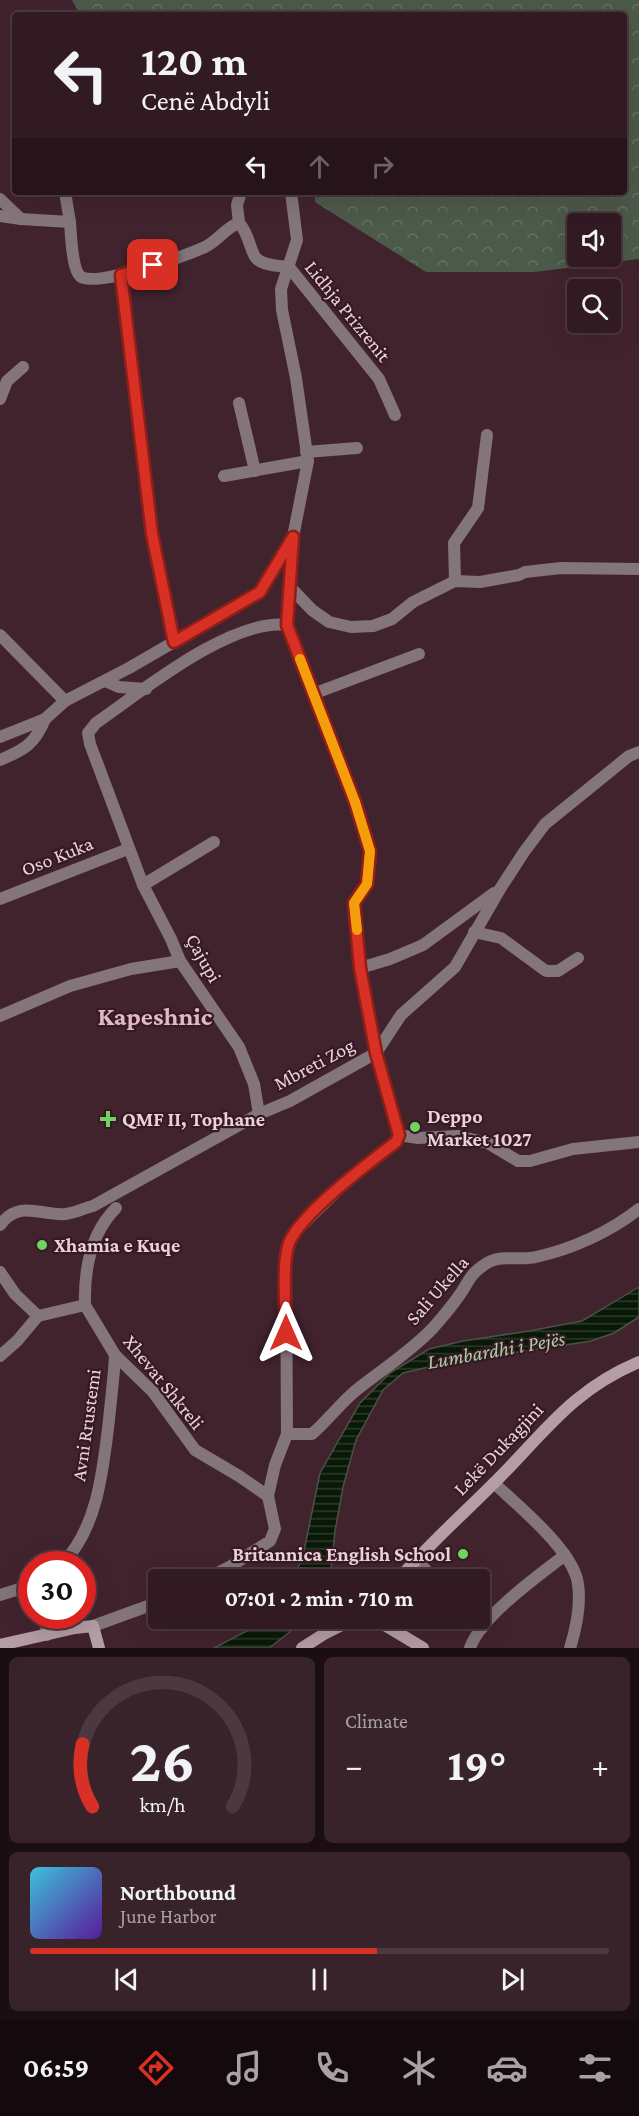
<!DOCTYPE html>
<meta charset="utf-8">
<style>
:root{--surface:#311a22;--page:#39232a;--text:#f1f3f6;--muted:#a8a1a5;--line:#4c3840;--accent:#d93025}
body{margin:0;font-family:"Crimson Pro",serif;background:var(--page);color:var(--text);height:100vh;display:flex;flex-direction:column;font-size:22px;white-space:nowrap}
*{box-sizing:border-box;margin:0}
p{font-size:20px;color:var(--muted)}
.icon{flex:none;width:33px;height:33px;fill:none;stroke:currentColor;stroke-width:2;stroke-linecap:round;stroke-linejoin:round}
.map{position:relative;height:1648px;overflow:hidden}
.side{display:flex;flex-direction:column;gap:9px;padding:9px;background:#1b0e13;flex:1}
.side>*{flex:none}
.banner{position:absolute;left:12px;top:12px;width:615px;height:183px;border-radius:6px;box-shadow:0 6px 24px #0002,0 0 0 2px var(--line);background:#311a22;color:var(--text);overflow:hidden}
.tools{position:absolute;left:567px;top:213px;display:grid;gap:12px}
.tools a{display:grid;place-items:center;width:54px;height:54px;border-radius:6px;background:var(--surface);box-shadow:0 6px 24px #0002,0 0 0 2px var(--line);font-size:30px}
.speed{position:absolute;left:18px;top:1551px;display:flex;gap:12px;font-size:30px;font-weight:700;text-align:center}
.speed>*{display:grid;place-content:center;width:78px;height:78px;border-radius:50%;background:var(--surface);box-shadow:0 6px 24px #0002,0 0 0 2px var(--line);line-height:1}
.speed .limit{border:9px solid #d22;background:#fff;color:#111}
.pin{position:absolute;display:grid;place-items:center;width:51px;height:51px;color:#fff;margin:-26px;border-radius:12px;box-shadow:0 3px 9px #0006}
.me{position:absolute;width:66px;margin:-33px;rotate:0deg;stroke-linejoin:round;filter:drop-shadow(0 0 4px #0008)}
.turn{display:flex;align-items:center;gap:21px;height:126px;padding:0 30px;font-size:27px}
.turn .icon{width:78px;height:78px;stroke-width:2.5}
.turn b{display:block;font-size:42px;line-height:51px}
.lanes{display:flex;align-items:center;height:57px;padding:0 30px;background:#0003;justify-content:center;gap:30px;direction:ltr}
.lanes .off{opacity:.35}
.big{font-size:45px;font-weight:700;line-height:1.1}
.side .tile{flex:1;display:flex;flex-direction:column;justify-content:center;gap:9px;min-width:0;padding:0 21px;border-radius:9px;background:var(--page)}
.side .dial{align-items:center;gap:0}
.dial svg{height:156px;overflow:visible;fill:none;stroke:var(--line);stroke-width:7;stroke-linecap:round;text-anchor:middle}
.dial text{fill:var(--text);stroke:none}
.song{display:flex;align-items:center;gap:18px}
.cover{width:72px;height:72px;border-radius:9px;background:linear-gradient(135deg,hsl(190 70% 55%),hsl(270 70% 35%))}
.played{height:6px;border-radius:3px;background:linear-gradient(90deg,var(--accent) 60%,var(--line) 60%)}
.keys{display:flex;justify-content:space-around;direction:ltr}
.heat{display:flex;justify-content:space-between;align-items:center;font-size:33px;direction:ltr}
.side .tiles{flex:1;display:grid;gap:9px;grid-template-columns:1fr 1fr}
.tile:last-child{grid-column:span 2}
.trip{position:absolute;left:148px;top:1569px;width:342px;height:60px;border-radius:6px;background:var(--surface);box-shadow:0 6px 24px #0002,0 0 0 2px var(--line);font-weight:700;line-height:60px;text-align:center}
.tabs{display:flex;height:96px;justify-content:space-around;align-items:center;background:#140a0e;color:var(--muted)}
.tabs .icon{width:42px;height:42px}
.tabs .current{color:var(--accent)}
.tabs b{font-size:27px;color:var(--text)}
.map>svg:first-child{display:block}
.forest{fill:url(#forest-crowns);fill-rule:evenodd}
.water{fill:url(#water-rules);stroke:#4c5146;stroke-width:1.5}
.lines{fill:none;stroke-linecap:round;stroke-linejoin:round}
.street{stroke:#837579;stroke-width:12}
.secondary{stroke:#b49da4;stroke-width:12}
.route-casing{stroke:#8d1f18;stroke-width:15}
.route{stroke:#d93025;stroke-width:10}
.slow{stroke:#f59e0b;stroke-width:10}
.poi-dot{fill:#6ed361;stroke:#361924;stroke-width:2}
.labels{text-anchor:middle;stroke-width:4.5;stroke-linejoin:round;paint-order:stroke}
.street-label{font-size:20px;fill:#e8d3da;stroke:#361924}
.poi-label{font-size:20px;font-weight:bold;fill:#e8d3da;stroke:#361924;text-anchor:start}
.water-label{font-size:21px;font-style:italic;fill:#a8cea3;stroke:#361924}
.district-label{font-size:26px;font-weight:bold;fill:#e0b8c6;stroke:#361924}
</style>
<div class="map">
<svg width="639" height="1648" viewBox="0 0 639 1648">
<defs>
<pattern id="forest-crowns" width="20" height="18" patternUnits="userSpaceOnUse" patternTransform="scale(1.5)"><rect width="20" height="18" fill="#4c5a4a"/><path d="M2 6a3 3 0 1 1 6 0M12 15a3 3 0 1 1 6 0" fill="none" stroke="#667164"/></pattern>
<pattern id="water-rules" width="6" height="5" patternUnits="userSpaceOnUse" patternTransform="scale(1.5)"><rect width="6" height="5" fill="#091907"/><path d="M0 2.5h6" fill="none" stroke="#2d3a2b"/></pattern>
</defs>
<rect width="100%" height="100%" fill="#41232e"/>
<path class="forest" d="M72,0h567v259l-105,13h-108l-111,-70v-10h309v-177h-544zM578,224h32v32h-32z"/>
<g class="water">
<polygon points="639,1287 639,1317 614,1333 591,1341 446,1363 403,1373 383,1390 356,1440 343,1487 335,1531 330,1579 293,1579 303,1556 320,1473 360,1403 390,1373 429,1349 463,1341 529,1331 582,1321"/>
<polygon points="264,1618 304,1619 299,1625 269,1648 214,1648 258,1625"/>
</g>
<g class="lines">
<g class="street">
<polyline points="65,192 70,222"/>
<polyline points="0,199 21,219"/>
<path d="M0,216l21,3 49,3c1,12 2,47 10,54 14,13 107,-21 125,-29 13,-6 21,-20 34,-24 10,10 11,28 17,35 7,8 24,8 33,9"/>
<polyline points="239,223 237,205 241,192"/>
<polyline points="289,267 379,379 395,415"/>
<polyline points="121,275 152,534 174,642"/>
<polyline points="0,399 7,381 23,367"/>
<polyline points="239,403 255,471"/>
<polyline points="306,452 357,448"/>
<polyline points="224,476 308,461"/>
<polyline points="455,581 454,543 478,508 487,435"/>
<polyline points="289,586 312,610 329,622 351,627 373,626 392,619 413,602 455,581 480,582 519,575 525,572 561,568 639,569"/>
<polyline points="0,635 65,701"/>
<polyline points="105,681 119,687 146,689"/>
<polyline points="313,694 419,654"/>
<polyline points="0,737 45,719 65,701 129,668 260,592 291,541"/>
<path d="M0,760c24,-10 35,-16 45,-41"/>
<polyline points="143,885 214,842"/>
<polyline points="0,899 128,849"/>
<polyline points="474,932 501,938 546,971 558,971 578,958"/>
<polyline points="360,968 390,959 423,945 494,893"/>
<polyline points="0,1016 70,986 131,969 180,961"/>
<path d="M259,1114l-5,-30 -15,-37 -59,-86 -9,-22 -28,-54 -53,-141 -2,-11 8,-10c45,-31 135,-105 191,-98"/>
<polyline points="399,1135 418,1138 458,1136 488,1143 518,1161 530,1161 573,1149 639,1142"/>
<path d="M0,1225c20,-26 40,-9 66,-11 8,-1 19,-6 27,-8l166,-92 31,-13 86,-48 25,-38 54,-48 45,-78 24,-37 21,-28 84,-68 10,-4"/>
<polyline points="0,1272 15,1294 38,1316"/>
<polyline points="85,1305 115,1355 153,1392 195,1450 239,1476 268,1496"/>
<path d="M85,1305c-1,-35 5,-71 31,-97"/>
<polyline points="38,1316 85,1305"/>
<polyline points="0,1356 17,1341 38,1316"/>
<path d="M287,1434h25c15,-13 27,-29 42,-42 26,-21 55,-39 78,-63 10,-11 20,-23 29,-36 9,-14 10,-20 26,-30 15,-9 33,-2 49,-6 36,-8 74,-25 103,-48"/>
<path d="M494,1483c24,23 80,68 84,101 3,21 -2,45 -8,64"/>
<polyline points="416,1559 435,1580"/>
<path d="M62,1564c36,-36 41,-95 47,-144 2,-22 5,-43 6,-65"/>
<polyline points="203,1580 231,1566 270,1541 275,1529 268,1496 275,1465 287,1434 286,1260 292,1235 348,1180 396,1142 399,1135 376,1053 360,968 354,903 367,884 370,851 355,802 287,625 293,537 308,461 296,378 282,310 281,289 297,240 291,192"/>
<polyline points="0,1595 32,1585"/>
<polyline points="45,1616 47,1635"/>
<polyline points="473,1618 482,1628"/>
<polyline points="93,1626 159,1602"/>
<path d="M470,1648c11,-32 68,-72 95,-93"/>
</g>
<g class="secondary">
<path d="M398,1580c29,-34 63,-64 94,-95 51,-50 78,-94 147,-123"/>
<polyline points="373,1618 423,1648"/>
<polyline points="0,1645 75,1628 93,1626 99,1648"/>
<polyline points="302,1648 324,1634 356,1618"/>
</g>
</g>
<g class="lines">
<defs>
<path id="route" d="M153,265l-32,10 31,259 22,108 86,-50 33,-55 -6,88 68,177 15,49 -3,33 -13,19 6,65 16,85 23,82 -3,7c-26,20 -100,75 -108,104 -6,23 -2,63 -2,87"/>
</defs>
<use href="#route" class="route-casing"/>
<use href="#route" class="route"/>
<polyline class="slow" points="300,659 355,802 370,851 367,884 354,903 357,930"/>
</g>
<g class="poi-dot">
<path d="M105 1110h6v6h6v6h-6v6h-6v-6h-6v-6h6z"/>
<circle cx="415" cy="1127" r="6"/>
<circle cx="42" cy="1245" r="6"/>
<circle cx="463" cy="1554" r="6"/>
</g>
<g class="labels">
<g class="street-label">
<text transform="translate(348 311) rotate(51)" y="7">Lidhja Prizrenit</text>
<text transform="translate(57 856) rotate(-22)" y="7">Oso Kuka</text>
<text transform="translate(204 958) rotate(61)" y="7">Çajupi</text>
<text transform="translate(314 1064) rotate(-28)" y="7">Mbreti Zog</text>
<text transform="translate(437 1290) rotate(-49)" y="7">Sali Ukella</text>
<text transform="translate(164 1382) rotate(51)" y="7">Xhevat Shkreli</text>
<text transform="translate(86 1425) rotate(-82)" y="7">Avni Rrustemi</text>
<text transform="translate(498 1449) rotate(-46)" y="7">Lekë Dukagjini</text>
</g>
<g class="poi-label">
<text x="427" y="1123">Deppo<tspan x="427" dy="23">Market 1027</tspan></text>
<text x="122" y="1126">QMF II, Tophane</text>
<text x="54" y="1252">Xhamia e Kuqe</text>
<text x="451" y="1561" text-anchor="end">Britannica English School</text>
</g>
<g class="water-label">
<text transform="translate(496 1350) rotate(-10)" y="7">Lumbardhi i Pejës</text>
</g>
<g class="district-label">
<text x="155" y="1025">Kapeshnic</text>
</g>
</g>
</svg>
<div class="tools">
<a><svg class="icon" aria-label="sound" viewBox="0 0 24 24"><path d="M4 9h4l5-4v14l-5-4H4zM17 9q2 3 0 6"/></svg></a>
<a><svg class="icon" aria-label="search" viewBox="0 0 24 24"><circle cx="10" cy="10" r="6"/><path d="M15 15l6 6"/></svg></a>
</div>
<div class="speed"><div class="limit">30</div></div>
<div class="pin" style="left:153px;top:265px;background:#d93025"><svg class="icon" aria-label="arrive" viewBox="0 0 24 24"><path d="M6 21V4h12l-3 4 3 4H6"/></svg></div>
<svg class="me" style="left:286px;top:1333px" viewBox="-20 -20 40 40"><path d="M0-17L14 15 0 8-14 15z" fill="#d93025" stroke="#fff" stroke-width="4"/></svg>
<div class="trip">07:01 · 2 min · 710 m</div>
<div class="banner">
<div class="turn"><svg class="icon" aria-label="left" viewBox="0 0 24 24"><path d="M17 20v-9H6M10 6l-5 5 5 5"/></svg><div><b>120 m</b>Cenë Abdyli</div></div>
<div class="lanes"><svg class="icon" aria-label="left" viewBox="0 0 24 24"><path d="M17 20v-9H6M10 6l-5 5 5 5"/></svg><svg class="icon off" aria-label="ahead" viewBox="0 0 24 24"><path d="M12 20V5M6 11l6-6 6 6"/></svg><svg class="icon off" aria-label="right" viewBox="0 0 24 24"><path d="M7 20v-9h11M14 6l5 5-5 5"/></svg></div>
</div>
</div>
<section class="side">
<div class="tiles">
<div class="tile dial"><svg viewBox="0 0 100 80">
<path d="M14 69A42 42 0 1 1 86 69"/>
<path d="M14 69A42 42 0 0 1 9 37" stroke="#d93025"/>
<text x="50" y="56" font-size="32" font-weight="700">26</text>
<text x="50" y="72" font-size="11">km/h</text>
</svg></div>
<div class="tile"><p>Climate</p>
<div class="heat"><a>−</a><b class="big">19°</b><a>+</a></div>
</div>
<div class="tile">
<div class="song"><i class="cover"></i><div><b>Northbound</b><p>June Harbor</p></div></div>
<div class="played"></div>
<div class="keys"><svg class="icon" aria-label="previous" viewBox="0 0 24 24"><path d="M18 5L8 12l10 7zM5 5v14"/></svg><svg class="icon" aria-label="pause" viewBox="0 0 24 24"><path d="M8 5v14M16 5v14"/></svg><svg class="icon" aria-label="next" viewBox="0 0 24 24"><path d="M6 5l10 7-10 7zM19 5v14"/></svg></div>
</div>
</div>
</section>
<nav class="tabs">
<b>06:59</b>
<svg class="icon current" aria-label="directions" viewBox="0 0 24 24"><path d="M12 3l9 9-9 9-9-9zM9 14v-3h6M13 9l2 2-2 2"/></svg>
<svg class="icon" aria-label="music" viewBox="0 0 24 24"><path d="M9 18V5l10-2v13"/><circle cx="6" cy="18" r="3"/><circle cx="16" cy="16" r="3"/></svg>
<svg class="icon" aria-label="phone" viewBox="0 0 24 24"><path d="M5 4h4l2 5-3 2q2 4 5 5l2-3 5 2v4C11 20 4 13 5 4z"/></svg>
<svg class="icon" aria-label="climate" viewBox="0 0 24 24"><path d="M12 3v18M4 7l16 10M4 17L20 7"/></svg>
<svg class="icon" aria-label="car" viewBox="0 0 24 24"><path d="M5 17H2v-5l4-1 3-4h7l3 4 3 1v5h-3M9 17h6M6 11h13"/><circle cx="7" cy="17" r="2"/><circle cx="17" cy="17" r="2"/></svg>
<svg class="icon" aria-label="filters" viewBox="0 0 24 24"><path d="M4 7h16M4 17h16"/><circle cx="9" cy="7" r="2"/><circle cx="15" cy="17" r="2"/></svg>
</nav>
